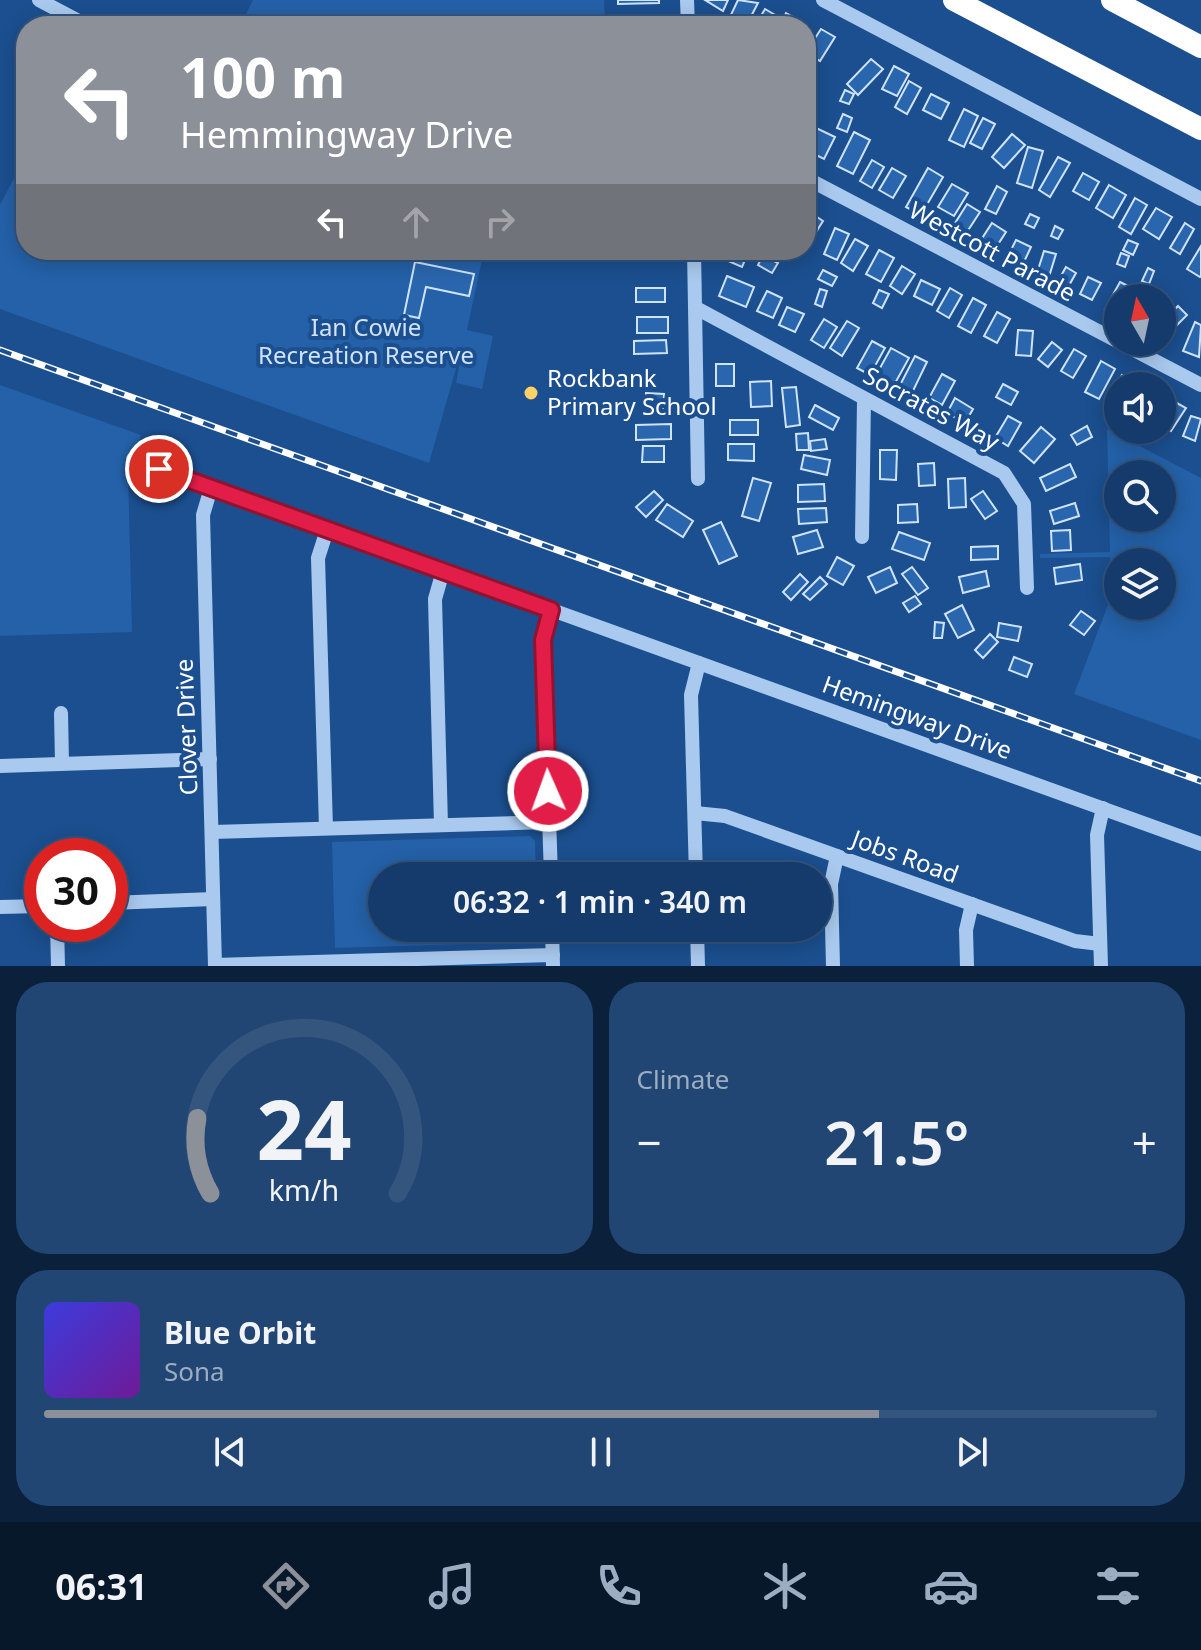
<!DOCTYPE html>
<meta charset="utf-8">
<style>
:root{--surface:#143b6b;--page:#214673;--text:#f1f3f6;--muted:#9dadc1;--line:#33557e;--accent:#8c9099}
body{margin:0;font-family:"Noto Sans",sans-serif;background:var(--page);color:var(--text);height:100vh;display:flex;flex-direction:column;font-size:30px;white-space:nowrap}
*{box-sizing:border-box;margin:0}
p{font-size:26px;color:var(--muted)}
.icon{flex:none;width:44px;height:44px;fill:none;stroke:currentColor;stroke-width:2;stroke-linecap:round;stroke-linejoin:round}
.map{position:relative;height:966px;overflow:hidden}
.details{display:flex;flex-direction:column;gap:16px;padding:16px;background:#0b203b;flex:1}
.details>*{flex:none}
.hud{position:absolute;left:16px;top:16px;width:800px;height:244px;border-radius:32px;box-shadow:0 4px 20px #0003,0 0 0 2px var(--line);background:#8c9099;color:#fff;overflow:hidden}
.needle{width:52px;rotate:351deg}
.tools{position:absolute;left:1104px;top:284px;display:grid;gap:16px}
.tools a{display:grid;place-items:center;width:72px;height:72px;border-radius:50%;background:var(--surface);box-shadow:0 4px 20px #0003,0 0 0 2px var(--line);font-size:40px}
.speed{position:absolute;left:24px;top:838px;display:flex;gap:16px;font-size:40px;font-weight:700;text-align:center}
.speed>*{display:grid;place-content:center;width:104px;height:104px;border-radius:50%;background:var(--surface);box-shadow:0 4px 20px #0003,0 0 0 2px var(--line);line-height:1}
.speed .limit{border:12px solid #d22;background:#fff;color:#111}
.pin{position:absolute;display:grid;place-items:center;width:68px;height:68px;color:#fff;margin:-34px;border:4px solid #fff;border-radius:50%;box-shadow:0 2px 8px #0007}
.me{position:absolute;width:88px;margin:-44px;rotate:358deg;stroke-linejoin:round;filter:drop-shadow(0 0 6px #0008)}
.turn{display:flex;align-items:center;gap:28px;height:168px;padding:0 32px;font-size:36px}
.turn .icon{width:104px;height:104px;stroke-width:2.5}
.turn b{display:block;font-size:56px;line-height:68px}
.lanes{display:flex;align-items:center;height:76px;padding:0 32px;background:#0003;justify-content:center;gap:40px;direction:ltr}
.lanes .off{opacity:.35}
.big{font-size:60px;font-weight:600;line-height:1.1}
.details .widget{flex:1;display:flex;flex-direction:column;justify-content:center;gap:12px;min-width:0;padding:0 28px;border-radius:32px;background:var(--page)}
.details .dial{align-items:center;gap:0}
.dial svg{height:208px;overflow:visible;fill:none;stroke:var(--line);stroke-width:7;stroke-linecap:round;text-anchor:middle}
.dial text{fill:var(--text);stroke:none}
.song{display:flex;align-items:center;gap:24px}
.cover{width:96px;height:96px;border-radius:12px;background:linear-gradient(135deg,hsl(240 70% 55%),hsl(280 70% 35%))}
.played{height:8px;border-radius:4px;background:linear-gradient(90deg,var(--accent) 75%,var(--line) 75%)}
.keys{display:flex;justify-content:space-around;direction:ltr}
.heat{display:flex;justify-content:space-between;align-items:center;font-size:44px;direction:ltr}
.details .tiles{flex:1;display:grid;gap:16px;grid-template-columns:1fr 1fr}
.widget:last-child{grid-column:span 2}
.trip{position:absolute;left:368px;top:862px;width:464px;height:80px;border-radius:40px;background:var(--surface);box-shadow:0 4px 20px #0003,0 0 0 2px var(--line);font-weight:600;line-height:80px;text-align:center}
.tab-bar{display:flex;height:128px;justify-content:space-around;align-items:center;background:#08182b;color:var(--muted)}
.tab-bar .icon{width:56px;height:56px}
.tab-bar .current{color:var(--accent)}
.tab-bar b{font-size:36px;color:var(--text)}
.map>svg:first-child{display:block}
.green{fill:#2461a8;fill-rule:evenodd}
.building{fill:#2a66ad;stroke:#cfe3fa;stroke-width:2}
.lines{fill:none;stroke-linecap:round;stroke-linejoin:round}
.minor{stroke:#a9c9ee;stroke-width:14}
.highway{stroke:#fff;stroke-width:22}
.rail-casing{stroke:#fff;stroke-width:7}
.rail{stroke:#1b4f8f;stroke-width:4;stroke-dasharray:12;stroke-linecap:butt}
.route-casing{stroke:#92132f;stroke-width:20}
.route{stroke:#e11d48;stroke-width:14}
.poi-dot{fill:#ffd166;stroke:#1b4f8f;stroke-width:3}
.labels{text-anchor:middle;stroke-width:8;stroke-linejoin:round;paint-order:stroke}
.street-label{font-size:24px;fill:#fff;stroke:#1b4f8f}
.park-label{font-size:24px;fill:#cfe3fa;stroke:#1b4f8f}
.poi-label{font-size:24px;fill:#fff;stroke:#1b4f8f;text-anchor:start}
</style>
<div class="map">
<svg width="1201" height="966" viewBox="0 0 1201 966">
<rect width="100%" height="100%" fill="#1b4f8f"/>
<g class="green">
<polygon points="253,0 604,0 605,26 240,26"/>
<polygon points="26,155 26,250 484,250 467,330 493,336 482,389 456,383 463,344 429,463 0,309 0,205"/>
<polygon points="0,385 141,435 128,471 132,632 0,636"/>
<path d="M1107,429l94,49v262l-127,-46 37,-97 -1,-40 -70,1v-4l70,-2zM1118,474h44v44h-44zM1118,562h44v44h-44z"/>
<polygon points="530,836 535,841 536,876 382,876 382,928 538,928 538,936 533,942 335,948 332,842"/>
</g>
<g class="building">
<polygon points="618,0 659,0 659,3 618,4"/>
<polygon points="705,0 728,0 723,11"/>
<polygon points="738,0 758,3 746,26 729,19"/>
<polygon points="765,9 777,16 771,26 755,26"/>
<polygon points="786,13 804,23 802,26 779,26"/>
<polygon points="659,18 659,26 609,26 608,19"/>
<polygon points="821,29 835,37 820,61 806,52"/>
<polygon points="871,59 883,69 858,95 847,84"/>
<polygon points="807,62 814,66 806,80 806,64"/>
<polygon points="894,66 909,74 897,96 882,89"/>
<polygon points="909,81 921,88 907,114 895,107"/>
<polygon points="845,90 854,94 849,104 840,101"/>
<polygon points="931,94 949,103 941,119 923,110"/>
<polygon points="964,109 978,116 964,147 949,140"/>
<polygon points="843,114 852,118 847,132 837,128"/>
<polygon points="983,118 995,124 982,149 970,143"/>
<polygon points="814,127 835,137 824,159 806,150"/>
<polygon points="854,132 870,140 853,174 837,166"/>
<polygon points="1012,134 1025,145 1004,168 992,157"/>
<polygon points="1028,147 1043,151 1032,188 1017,183"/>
<polygon points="1058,157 1070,163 1050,197 1039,190"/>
<polygon points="872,160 884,167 872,188 860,181"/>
<polygon points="892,168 906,176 893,198 879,190"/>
<polygon points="928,168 943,177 921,215 906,207"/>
<polygon points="1083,173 1099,182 1089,200 1073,191"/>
<polygon points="952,184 968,193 954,216 938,207"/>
<polygon points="1109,185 1126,195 1113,218 1096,208"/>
<polygon points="997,186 1007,192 996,214 985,209"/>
<polygon points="1135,198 1147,205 1131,234 1119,227"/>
<polygon points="967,204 980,212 965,235 952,228"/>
<polygon points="1156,208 1172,217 1159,239 1143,229"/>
<polygon points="808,211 823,221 808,245 806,243"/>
<polygon points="1030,214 1039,218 1034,228 1025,224"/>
<polygon points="992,223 1006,232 993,252 979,243"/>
<polygon points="1185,223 1194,229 1180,254 1170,248"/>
<polygon points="1055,226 1063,230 1058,239 1051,236"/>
<polygon points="835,228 849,234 837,260 824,254"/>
<polygon points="855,239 868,246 853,271 841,263"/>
<polygon points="1016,240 1031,247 1022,266 1007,258"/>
<polygon points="1128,240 1138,244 1133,255 1123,250"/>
<polygon points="1201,246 1201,276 1200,277 1187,269"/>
<polygon points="635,250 662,250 662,253 635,255"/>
<polygon points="722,250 740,250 748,253 742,267 719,257"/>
<polygon points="754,250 783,250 778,261"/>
<polygon points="879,250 894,258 881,282 866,274"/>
<polygon points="1044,251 1056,254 1048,280 1036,276"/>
<polygon points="1121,253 1129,256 1125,267 1117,264"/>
<polygon points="763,255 778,263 772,273 758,265"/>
<polygon points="415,262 474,274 469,296 426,287 419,318 404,315"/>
<polygon points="902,266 915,274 902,294 890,286"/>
<polygon points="1066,267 1076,273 1067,289 1057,283"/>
<polygon points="1148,268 1154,271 1149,284 1142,281"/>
<polygon points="823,270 837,277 832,286 818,279"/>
<polygon points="727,276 754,287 746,307 719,296"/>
<polygon points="1088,277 1101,283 1092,300 1080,294"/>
<polygon points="921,280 940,289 932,305 914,296"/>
<polygon points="1120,282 1136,290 1132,298 1118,298 1118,316 1105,309"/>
<rect x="636" y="288" width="29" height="14"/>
<polygon points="950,288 962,295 949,318 937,311"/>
<polygon points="820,289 827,291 822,307 815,304"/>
<polygon points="879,290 889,294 882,308 873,303"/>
<polygon points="767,291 782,298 773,318 757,311"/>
<polygon points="973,298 986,305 971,333 958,326"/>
<polygon points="1178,306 1187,315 1166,336 1162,322"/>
<polygon points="787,307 804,314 795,332 779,325"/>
<polygon points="997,312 1010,319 997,343 984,336"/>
<rect x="637" y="317" width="31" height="16"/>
<polygon points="824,319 837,327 824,348 811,340"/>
<polygon points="847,321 859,328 842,356 830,348"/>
<polygon points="1195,322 1201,325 1199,357 1183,351"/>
<polygon points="1018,330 1033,331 1031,356 1016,355"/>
<polygon points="666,340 667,353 634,354 634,341"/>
<polygon points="872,341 885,348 870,375 857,368"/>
<polygon points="1052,342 1062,350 1048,367 1038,359"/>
<polygon points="891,348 909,358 893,387 875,377"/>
<polygon points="1074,349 1086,356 1073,378 1061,371"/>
<polygon points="915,356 927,362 911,395 898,389"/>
<polygon points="1101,361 1115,369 1099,399 1085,392"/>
<rect x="716" y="364" width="18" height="22"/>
<polygon points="942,374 955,381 942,405 929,398"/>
<polygon points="1122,375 1139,385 1118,386 1118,401 1110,396"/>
<polygon points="771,381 772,406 751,407 750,382"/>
<polygon points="1003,384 1018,392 1011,405 996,397"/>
<polygon points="796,387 800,425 786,427 782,388"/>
<polygon points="646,393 664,394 663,414 645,413"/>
<polygon points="955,398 973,409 965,423 947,413"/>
<polygon points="1175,402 1186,408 1171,431 1162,423"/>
<polygon points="815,405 839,418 833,430 809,417"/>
<polygon points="1008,416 1021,423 1008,446 995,438"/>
<polygon points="1191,416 1201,419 1195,441 1183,436"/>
<rect x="730" y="420" width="28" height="15"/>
<polygon points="671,424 671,439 636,440 636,425"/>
<polygon points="1087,426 1092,437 1077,445 1071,435"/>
<polygon points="1041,427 1055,439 1034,463 1020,451"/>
<polygon points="808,433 809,450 797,450 796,434"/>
<polygon points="825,439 827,449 811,451 810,441"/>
<polygon points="728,444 754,444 754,461 728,460"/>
<polygon points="643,446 664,446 664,462 642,462"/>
<polygon points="880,450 897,450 896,480 880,479"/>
<polygon points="804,455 830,460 827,475 801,469"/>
<polygon points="934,463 935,485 919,486 918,464"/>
<polygon points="1070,464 1076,477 1046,491 1040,478"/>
<polygon points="753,478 771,483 759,521 742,516"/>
<polygon points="965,478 966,507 949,508 948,479"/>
<polygon points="824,484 825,501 798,502 798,485"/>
<polygon points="654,491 663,500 646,517 636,507"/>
<polygon points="983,491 997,511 985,519 971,499"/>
<polygon points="1075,503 1079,516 1054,524 1050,511"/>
<polygon points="667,504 693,521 683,537 656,520"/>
<polygon points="917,504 918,522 898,523 898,505"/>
<polygon points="826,508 827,522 799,524 798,509"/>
<polygon points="721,522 737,556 719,564 703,530"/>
<polygon points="817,530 823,547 798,554 793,537"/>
<polygon points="1070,530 1071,550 1052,551 1051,531"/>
<polygon points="899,532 930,543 924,560 892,549"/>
<polygon points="998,546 998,559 971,560 971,547"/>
<polygon points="837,557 854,566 843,585 827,576"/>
<polygon points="1080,564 1082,580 1056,584 1054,568"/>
<polygon points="890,567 897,583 876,593 868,577"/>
<polygon points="912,567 928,588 918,595 902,574"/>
<polygon points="986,571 989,586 963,593 959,577"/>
<polygon points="800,574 808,582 791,600 783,592"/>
<polygon points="820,577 827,584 810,600 803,594"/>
<polygon points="915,596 921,604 909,612 903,603"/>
<polygon points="962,605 974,630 958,638 945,614"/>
<polygon points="1081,611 1095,621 1084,635 1070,625"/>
<polygon points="935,622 944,623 942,638 934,638"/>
<polygon points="999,623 1021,627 1018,641 997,637"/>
<polygon points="990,634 998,642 983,658 975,650"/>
<polygon points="1014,657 1032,664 1027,677 1009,670"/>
</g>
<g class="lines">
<g class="minor">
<polyline points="39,0 88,26"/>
<polyline points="687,0 688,26"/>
<polyline points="823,0 1201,199"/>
<polyline points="806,178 1201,385"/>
<polyline points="694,250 698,479"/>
<polyline points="696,308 1004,473 1024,504 1027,588"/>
<polyline points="133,459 1201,844"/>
<polyline points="211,488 203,515 215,966"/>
<polyline points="862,537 864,400"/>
<polyline points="61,713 62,763"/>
<polyline points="0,766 210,759"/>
<polyline points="695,813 725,816 1075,941 1100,944"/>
<polyline points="441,825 435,599 443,571"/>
<polyline points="326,828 318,558 327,530"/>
<polyline points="212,832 549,822"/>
<polyline points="551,876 543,640 551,610"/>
<polyline points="696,876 691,695 699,663"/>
<polyline points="110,903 213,899"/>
<polyline points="0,907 42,906"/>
<polyline points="57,924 58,966"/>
<polyline points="552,928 553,966"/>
<polyline points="697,928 698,966"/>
<polyline points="215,965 553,955"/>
<polyline points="833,966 831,884 837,856"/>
<polyline points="967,966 966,930 972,904"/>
<polyline points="1101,966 1097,835 1103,808"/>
</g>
<g class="highway">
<polyline points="954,0 1201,129"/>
<polyline points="1112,0 1201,47"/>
</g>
<defs>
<polyline id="rail" points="0,350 1201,781"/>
</defs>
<use href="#rail" class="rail-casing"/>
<use href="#rail" class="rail"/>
</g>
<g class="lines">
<defs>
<polyline id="route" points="159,469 551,610 543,640 548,791"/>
</defs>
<use href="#route" class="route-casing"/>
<use href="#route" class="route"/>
</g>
<circle class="poi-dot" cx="531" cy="393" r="8"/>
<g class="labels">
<g class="street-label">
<text transform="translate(992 252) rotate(28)" y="8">Westcott Parade</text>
<text transform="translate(931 409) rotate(28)" y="8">Socrates Way</text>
<text transform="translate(917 718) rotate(20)" y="8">Hemingway Drive</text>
<text transform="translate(187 727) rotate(-92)" y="8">Clover Drive</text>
<text transform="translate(905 857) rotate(20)" y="8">Jobs Road</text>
</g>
<g class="park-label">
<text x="366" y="336">Ian Cowie<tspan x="366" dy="28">Recreation Reserve</tspan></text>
</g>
<g class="poi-label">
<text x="547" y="387">Rockbank<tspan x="547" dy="28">Primary School</tspan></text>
</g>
</g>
</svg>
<div class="tools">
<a><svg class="needle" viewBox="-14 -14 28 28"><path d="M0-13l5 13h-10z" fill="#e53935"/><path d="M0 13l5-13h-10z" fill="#9dadc1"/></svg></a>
<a><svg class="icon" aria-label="sound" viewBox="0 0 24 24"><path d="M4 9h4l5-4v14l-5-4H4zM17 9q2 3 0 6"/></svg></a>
<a><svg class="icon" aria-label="search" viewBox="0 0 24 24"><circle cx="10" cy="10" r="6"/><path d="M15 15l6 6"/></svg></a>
<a><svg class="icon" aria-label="layers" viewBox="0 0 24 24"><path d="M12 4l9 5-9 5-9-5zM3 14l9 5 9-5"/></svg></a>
</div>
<div class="speed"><div class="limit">30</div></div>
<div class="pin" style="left:159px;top:469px;background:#d93025"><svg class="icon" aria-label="arrive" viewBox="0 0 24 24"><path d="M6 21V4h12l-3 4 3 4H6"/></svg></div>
<svg class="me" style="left:548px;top:791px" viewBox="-20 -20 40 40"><circle r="17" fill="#e11d48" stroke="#fff" stroke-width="3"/><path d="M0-11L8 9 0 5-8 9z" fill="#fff"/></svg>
<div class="trip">06:32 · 1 min · 340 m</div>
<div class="hud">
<div class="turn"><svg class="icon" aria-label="left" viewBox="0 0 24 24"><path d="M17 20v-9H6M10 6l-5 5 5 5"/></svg><div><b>100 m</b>Hemmingway Drive</div></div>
<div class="lanes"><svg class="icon" aria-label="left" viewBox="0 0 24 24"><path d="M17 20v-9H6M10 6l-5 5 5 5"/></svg><svg class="icon off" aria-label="ahead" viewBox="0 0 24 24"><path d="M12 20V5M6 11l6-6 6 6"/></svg><svg class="icon off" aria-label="right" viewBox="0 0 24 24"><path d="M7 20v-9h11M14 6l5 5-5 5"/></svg></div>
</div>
</div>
<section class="details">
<div class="tiles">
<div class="widget dial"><svg viewBox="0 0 100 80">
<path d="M14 69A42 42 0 1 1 86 69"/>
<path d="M14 69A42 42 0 0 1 9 40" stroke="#8c9099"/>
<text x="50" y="56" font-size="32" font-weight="700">24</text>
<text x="50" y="72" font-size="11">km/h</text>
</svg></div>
<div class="widget"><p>Climate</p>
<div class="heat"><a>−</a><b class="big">21.5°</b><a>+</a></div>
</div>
<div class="widget">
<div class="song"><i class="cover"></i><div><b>Blue Orbit</b><p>Sona</p></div></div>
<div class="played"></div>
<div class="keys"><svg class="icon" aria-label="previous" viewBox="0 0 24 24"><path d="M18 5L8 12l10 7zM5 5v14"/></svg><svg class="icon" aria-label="pause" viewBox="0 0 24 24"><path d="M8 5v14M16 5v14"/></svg><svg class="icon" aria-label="next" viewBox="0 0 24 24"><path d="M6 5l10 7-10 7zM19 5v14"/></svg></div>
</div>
</div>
</section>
<nav class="tab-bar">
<b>06:31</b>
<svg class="icon current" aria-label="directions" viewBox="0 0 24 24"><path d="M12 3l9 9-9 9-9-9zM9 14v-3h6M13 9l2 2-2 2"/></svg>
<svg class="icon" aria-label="music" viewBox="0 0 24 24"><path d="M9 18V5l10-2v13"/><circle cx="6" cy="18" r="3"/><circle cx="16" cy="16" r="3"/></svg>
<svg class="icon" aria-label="phone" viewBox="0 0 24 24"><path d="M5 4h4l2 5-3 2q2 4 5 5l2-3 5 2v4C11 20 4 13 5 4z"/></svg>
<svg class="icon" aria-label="climate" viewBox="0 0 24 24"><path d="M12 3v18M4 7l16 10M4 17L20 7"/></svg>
<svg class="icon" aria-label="car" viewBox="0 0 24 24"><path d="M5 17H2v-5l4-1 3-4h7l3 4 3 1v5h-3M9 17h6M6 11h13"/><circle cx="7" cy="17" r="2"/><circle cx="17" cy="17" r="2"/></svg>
<svg class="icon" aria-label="filters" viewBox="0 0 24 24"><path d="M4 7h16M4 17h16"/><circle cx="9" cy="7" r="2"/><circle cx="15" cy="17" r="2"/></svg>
</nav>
